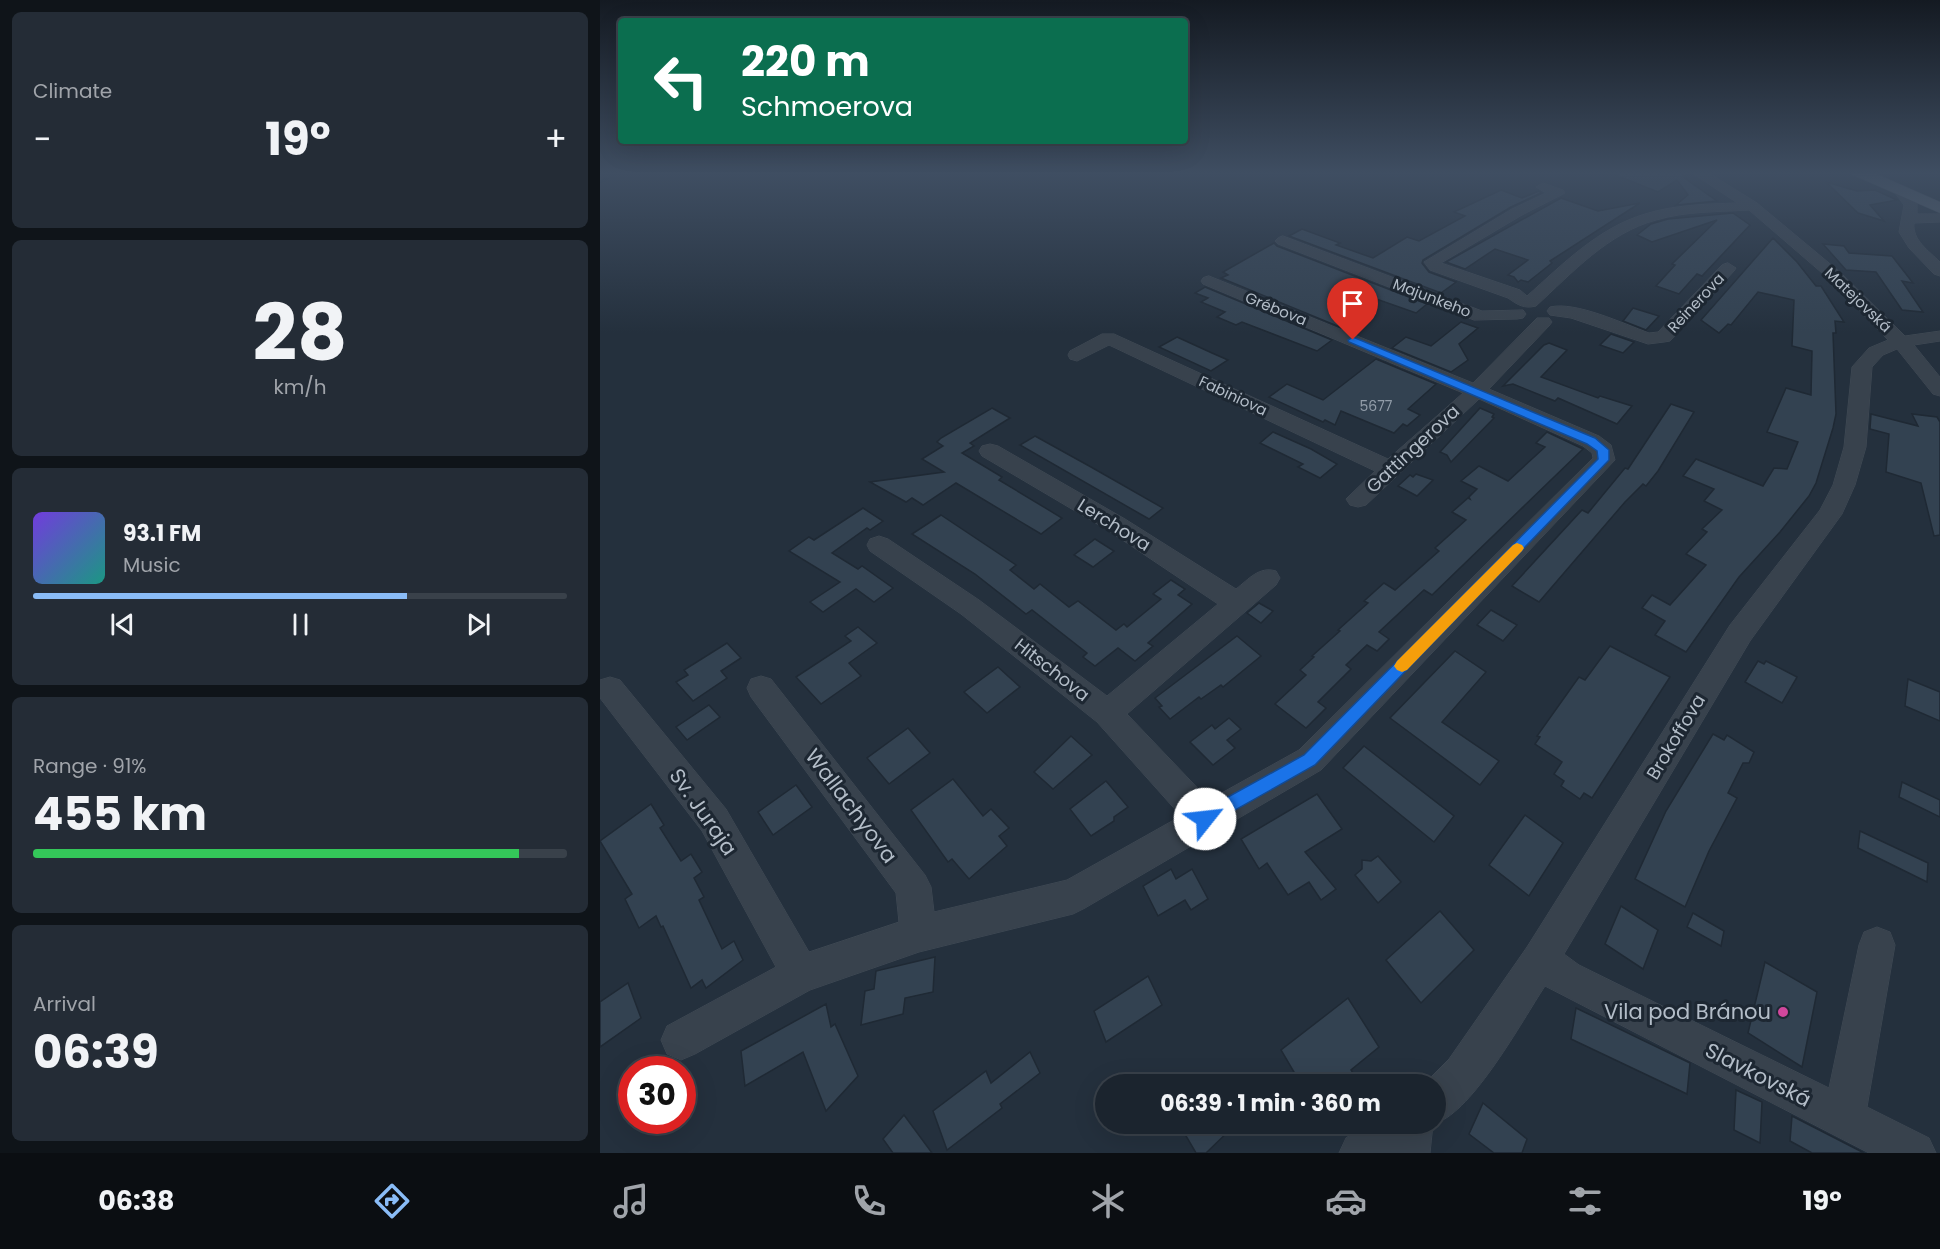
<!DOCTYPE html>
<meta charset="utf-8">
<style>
:root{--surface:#1b242e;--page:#242c36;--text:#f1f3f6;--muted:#a0a4aa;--line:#39414a;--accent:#8abcf7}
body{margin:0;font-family:Poppins,sans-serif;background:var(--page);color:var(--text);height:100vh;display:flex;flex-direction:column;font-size:22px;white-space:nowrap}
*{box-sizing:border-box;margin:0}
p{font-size:20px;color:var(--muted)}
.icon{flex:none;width:33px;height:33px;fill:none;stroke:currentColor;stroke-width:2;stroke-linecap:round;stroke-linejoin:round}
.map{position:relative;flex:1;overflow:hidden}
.panel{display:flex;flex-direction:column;gap:12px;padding:12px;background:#0f1419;width:600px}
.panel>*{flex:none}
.top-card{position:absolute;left:18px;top:18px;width:570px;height:126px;border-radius:6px;box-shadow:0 6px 24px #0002,0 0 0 2px var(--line);background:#0b6e4f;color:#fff;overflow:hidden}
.speed{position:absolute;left:18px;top:1056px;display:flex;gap:12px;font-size:30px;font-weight:700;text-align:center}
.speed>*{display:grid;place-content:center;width:78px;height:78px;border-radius:50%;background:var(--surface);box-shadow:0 6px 24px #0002,0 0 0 2px var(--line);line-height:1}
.speed .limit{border:9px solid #d22;background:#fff;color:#111}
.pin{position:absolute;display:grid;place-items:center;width:51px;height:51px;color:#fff;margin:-62px -26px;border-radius:50% 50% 50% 0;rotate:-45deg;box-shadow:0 0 6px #0007}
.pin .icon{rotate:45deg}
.me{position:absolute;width:66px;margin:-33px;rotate:61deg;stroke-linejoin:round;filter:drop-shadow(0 0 4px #0008)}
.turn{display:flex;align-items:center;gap:21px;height:126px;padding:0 24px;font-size:27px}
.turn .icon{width:78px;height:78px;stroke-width:2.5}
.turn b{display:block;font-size:42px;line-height:51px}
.big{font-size:45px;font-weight:700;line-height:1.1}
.panel .card{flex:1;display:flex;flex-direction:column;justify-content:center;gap:9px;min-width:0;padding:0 21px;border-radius:9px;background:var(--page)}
.panel .dial{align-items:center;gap:0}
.dial b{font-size:78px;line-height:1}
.song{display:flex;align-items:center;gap:18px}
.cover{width:72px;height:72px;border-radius:9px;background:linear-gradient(135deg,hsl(260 70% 55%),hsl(170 70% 35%))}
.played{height:6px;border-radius:3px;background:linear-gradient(90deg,var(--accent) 70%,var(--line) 70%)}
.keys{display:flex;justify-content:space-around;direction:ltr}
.heat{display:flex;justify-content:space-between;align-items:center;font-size:33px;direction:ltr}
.charge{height:9px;border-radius:4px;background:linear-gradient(90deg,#34c759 91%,var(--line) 0)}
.trip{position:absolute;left:495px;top:1074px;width:351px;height:60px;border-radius:30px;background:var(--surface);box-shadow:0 6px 24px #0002,0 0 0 2px var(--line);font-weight:700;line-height:60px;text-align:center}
.tabs{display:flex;height:96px;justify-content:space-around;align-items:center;background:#0b0e12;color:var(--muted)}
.tabs .icon{width:42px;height:42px}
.tabs .on{color:var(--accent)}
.tabs b{font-size:27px;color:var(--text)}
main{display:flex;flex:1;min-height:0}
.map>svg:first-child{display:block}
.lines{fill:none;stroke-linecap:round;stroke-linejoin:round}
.stream{stroke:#17283b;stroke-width:3}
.building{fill:#334251;stroke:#1f2934;stroke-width:1.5}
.minor-casing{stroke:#414b56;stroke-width:1}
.major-casing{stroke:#414b56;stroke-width:1}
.minor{fill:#38424d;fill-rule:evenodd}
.major{fill:#56616d;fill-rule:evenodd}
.route{fill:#1a73e8;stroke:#114b97;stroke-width:1.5}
.slow{fill:#f59e0b}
.hotel-dot{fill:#d1479c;stroke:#1d2732;stroke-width:2}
.labels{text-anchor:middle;stroke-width:6;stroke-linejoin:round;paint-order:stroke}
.far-number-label{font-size:14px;fill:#929da9}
.far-street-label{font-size:15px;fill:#b3bdc8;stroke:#1d2732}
.street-label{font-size:18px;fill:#b3bdc8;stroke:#1d2732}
.near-street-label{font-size:21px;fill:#b3bdc8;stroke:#1d2732}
.near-poi-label{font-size:21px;fill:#b3bdc8;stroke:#1d2732;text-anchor:end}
</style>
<main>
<section class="panel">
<div class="card"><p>Climate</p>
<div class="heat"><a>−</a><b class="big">19°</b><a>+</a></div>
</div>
<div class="card dial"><b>28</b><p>km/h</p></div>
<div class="card">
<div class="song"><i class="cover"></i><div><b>93.1 FM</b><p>Music</p></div></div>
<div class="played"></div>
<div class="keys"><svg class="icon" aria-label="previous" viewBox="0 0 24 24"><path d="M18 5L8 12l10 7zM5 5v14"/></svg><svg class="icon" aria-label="pause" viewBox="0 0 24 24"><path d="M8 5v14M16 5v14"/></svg><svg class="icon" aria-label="next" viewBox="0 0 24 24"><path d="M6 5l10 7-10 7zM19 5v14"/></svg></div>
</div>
<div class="card"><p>Range · 91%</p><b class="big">455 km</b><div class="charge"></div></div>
<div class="card"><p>Arrival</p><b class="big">06:39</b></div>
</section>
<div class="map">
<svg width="1340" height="1153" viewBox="0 0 1340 1153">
<rect width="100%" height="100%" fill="#24303d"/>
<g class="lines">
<polyline class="stream" points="0,182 18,172"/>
</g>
<g class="building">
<polygon points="1008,172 1089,172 1083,177 1117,201 1076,205 1088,195 1077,180 1058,192"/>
<polygon points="1226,182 1257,191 1275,190 1297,200 1270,205 1284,221 1258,213"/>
<polygon points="901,190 922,198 939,191 941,193 911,207 823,260 822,263 829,272 856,282 841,293 689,236 702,229 740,243 736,245 773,258 807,237 819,241 865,216 854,212"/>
<polygon points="961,198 998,211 1040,203 950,261 952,263 928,282 921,280 918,282 914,277 908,275 928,260 895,249 865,269 846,262"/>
<polygon points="1133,213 1150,225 1102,276 1097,274 1079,294 1056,286 1075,265 1072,264 1117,220 1052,242 1037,235 1051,224 1068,219"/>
<polygon points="1173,238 1197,262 1216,286 1221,286 1244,322 1235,321 1236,333 1233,333 1236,414 1233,428 1216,483 1209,496 1180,532 1139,577 1086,652 1055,635 1065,621 1042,608 1052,595 1070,605 1106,565 1086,554 1107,532 1102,529 1122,510 1104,501 1114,489 1083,476 1096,459 1163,486 1174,468 1187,469 1198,442 1167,432 1186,388 1211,395 1212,351 1192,346 1194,300 1158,292 1131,325 1128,324 1119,333 1101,320"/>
<polygon points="674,243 677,246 827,304 816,313 768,296 736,317 755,325 747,330 621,278 628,275 623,272"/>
<polygon points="1223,244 1244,246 1249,253 1292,256 1313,283 1302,281 1323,312 1302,310 1276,272 1246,270"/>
<polygon points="605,287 732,340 717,351 642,322 636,325 617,317 625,312 601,302 608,298 595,293"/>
<polygon points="1033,308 1059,316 1046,330 1023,321"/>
<polygon points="861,322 878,328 859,344 868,360 851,372 792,348 806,337 831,346"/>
<polygon points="1011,334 1034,342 1023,353 1000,345"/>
<polygon points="577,337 612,353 628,360 611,371 559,347"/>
<polygon points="949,343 967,350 941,377 998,398 1000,396 1032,406 1017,424 958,398 955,401 913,384 903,386 944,345"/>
<polygon points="776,359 836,384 808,409 820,415 807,426 803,424 794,433 741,411 735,425 725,420 723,422 669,397 687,384 723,400"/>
<polygon points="1071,404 1094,412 1058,471 1046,486 1043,484 1025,502 939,602 912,586 982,510 988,513 1025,468 1028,469"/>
<polygon points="392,408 410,418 370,443 374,446 362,453 402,477 399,480 462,518 441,534 356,483 323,505 312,498 306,502 270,482 344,472 322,459 343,446 337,442 341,438"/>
<polygon points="880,408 894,414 892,417 894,418 851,462 847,455 840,452"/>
<polygon points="1271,414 1318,426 1312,414 1337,417 1340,422 1340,535 1334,536 1321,483 1286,472 1289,434 1270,429"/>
<polygon points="673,432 711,449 737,464 720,478 698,467 703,464 660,443"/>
<polygon points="947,432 983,449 832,595 824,590 779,632 789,639 777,651 767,645 746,665 751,669 718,702 726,708 706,728 675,704 706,675 700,670 714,657 712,656 740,631 738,630 768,603 764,601 784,583 795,590 839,551 835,548 866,520 852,512 868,498 870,499 869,497 877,489 861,481 879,466 908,481 945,447 936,443"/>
<polygon points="435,436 491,467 563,508 549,519 420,445"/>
<polygon points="816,474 833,480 817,496 798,486 810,475 813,477"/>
<polygon points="263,508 283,521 270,530 267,528 232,553 258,569 262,566 293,588 274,602 256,589 223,612 210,602 240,582 189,551 209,537 214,540"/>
<polygon points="341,515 416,565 410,570 434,589 440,584 469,607 478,601 516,630 524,624 527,627 561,599 553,594 571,580 585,589 578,595 592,604 548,643 553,646 535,661 518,648 495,666 483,657 487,653 432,610 426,614 375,574 312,534"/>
<polygon points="495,539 514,551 493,567 474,555"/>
<polygon points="659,603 673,611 661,623 647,613"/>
<polygon points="891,610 917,625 903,641 877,625"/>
<polygon points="258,627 277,643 249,663 261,676 221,704 196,677 251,641 245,636"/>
<polygon points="637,636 661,656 623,687 621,685 601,699 599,697 570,719 559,707 562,706 555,698"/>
<polygon points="127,643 141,658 121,671 127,678 93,701 76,682 88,675 84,670"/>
<polygon points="1010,646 1070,677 992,798 984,793 980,799 961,786 964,781 954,774 962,762 935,744 940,737 937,736 979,677 985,680"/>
<polygon points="855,651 886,672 842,722 899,761 880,785 790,718"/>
<polygon points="1158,661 1164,664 1166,661 1197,677 1182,703 1145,682"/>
<polygon points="398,667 420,687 387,713 364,692"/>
<polygon points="1308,679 1340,692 1340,721 1305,706"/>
<polygon points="109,705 120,717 87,740 76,727"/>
<polygon points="629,718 641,729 627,740 635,748 613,765 590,742 612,725 615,729"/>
<polygon points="308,728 330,753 289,784 267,758"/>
<polygon points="1113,734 1124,740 1127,735 1154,752 1149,763 1143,763 1128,793 1137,798 1109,851 1085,907 1035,879 1066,811"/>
<polygon points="471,736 492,755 453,789 434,772"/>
<polygon points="764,746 854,816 834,842 743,768"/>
<polygon points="353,779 383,816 391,809 409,828 399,836 407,846 369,879 352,859 348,862 311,810"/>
<polygon points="506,781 528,807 514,817 514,821 491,836 470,809"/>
<polygon points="1302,782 1340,800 1340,817 1299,797"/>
<polygon points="196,785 212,807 173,835 158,812"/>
<polygon points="717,794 742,829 705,852 736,889 721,900 709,882 688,895 667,863 659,869 641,839"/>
<polygon points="51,804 64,825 60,828 81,861 91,854 102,872 94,878 104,897 99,900 122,949 134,941 143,960 106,988 102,980 91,988 63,926 61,927 56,916 39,928 25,899 32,894 0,841"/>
<polygon points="925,815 963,843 929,896 889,865"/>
<polygon points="1260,831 1328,863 1327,882 1258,848"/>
<polygon points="778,856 801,882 778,903 755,875 762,869 762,860 771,861"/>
<polygon points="571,869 576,879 592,869 608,899 591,910 585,900 558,916 543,886"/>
<polygon points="1021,906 1058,930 1043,969 1005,944"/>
<polygon points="840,911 874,950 821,1003 786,960"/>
<polygon points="1093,913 1124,931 1121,946 1087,927"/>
<polygon points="335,957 333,992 305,998 303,1014 261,1025 265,991 274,989 276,971"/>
<polygon points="1165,962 1217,992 1202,1067 1148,1033"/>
<polygon points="548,976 562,1005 506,1042 494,1011"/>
<polygon points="28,983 41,1018 0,1047 0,1002"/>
<polygon points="748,998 779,1047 751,1070 760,1084 701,1084 681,1050"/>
<polygon points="226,1004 231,1027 235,1024 258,1076 226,1111 203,1052 145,1086 141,1051"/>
<polygon points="976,1008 1090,1063 1087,1094 971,1039"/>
<polygon points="430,1052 440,1073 400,1104 402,1108 347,1150 333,1111 386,1071 391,1083"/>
<polygon points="1136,1090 1162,1102 1160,1143 1134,1130"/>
<polygon points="883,1103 927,1139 922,1153 894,1153 869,1134"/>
<polygon points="304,1115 332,1153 293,1153 283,1139"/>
<polygon points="1192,1116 1264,1153 1212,1153 1190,1141"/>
<polygon points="579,1124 636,1124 606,1153 596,1153"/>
</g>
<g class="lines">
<defs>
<g id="minor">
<path d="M1091,172h16l50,31 84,70 64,63 35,-5v10l-26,4 26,32v19l-7,-2 -36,-45 -14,6 -11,12 -6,80 -11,38 -13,29 -92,127 -186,313 15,11 250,123 30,-143 5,-13 13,-5 13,5 5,13 -28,162 62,31 7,15h-67l-324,-167c-23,35 -72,125 -109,137v-39h-12l25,-25 78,-112 203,-322 90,-115 13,-25 11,-38 8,-80 17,-19 19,-8 -59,-61 -80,-69c-31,2 -63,1 -93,10 -48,13 -84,53 -120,86 -12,3 -18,-1 -28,-8l-78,-28 -6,-8 88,-53 34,-16 -10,-6 7,-4 20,7 2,3 -43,22 -81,48 79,27 7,6c36,-32 71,-68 118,-82 29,-9 61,-10 92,-11z"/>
<path d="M1299,185l5,1 13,14v14h23v8l-26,1c-2,17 15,28 26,39v14l-6,-2 -25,-26 -10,-16 5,-27 -12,-16z"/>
<polygon points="683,236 882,311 923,310 926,314 923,318 917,319 874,320 678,244 675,241 678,238"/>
<path d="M1128,263l8,5 -2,3 -64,70 -6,1 -16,2 -77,-26 -21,-3 -3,-4 3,-4c26,-6 74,17 99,26l9,-1 64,-67z"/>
<path d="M609,276l264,107 64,-65h12l3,4 -3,4 -60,63 110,47 12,9 4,15 -294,310 -236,138 -12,6 -154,38 -109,38 -115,64 -14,6 -14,-6 -6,-14 6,-14 109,-59 -74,-136 -102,-133v-18l10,-3 10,3 106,129 83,143 90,-30 -3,-29 -145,-196 -4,-9 4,-9 10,-3 10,3 154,196 6,12 3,25 133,-32 114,-64 -84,-94 -136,-108 -91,-63 -3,-6 3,-6 9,-3 9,3 91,61 128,96 111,-92 -109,-73 -127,-75 -3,-5 3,-5 8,-2 8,2 127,73 111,70c13,-10 23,-23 40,-18l4,7 -4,7 -149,129 82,86 90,-50 294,-292 -1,-5 -9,-7 -104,-47 -113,106 -8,2 -8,-2 -4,-6 29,-28 -266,-126 -32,16 -7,-2 -2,-4 2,-4 32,-17h12l274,125 75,-66 -260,-109 -2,-3 2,-3z"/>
<polygon points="771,1124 833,1124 830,1153 739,1153 746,1138"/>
</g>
<polygon id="major" points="1251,172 1272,172 1340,202 1340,213 1253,175"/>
</defs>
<use href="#minor" class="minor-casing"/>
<use href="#major" class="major-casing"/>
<use href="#minor" class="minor"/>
<use href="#major" class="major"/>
</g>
<linearGradient id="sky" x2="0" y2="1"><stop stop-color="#141a22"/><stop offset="0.52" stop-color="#3f4e62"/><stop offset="1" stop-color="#3f4e62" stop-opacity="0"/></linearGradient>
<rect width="1340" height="333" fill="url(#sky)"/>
<polygon class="route" points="753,337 995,438 1009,450 1009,460 715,765 605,827 599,825 596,819 599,813 704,755 998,459 997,451 987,444 749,342 748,340"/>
<polygon class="slow" points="917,543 922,545 924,548 922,551 807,670 802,672 797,670 794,666 797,661 913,545"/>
<circle class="hotel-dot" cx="1183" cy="1012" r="6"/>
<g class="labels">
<g class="far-number-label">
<text x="776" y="411">5677</text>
</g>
<g class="far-street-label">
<text transform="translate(832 298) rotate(21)" y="5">Majunkeho</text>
<text transform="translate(1258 300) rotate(44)" y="5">Matejovská</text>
<text transform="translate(1096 303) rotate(-47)" y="5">Reinerova</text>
<text transform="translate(676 309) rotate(22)" y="5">Grébova</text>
<text transform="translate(633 396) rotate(25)" y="5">Fabiniova</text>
</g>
<g class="street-label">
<text transform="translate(813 449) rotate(-43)" y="6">Gattingerova</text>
<text transform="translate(514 525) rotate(32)" y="6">Lerchova</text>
<text transform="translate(452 670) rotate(38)" y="6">Hitschova</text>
<text transform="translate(1076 737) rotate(-59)" y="6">Brokoffova</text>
</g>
<g class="near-street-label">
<text transform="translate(251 806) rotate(53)" y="7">Wallachyova</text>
<text transform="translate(103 812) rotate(55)" y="7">Sv. Juraja</text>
<text transform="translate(1158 1075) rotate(27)" y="7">Slavkovská</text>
</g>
<g class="near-poi-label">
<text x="1171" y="1019">Vila pod Bránou</text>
</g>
</g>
</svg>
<div class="speed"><div class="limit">30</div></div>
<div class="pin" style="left:753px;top:340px;background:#d93025"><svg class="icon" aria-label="arrive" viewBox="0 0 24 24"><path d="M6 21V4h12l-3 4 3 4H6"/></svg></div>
<svg class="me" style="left:605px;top:819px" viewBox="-20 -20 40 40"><circle r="19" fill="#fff"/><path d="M0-13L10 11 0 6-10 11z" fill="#1a73e8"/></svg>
<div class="trip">06:39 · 1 min · 360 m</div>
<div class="top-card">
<div class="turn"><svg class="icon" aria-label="left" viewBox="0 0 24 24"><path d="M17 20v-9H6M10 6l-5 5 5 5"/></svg><div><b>220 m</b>Schmoerova</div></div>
</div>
</div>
</main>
<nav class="tabs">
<b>06:38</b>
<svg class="icon on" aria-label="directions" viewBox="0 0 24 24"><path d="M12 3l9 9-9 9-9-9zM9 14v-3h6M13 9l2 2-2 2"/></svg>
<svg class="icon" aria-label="music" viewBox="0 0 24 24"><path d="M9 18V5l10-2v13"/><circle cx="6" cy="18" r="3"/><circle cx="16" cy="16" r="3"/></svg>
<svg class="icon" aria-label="phone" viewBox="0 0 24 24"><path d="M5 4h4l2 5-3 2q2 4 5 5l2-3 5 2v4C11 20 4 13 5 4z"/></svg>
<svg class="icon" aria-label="climate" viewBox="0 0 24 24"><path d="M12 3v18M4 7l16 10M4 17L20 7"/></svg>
<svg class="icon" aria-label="car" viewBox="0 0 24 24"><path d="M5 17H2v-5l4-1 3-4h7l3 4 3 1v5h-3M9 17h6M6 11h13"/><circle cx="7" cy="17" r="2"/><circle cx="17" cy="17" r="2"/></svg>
<svg class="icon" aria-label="filters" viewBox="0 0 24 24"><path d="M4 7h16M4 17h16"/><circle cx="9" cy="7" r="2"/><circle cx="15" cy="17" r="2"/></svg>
<b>19°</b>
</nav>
